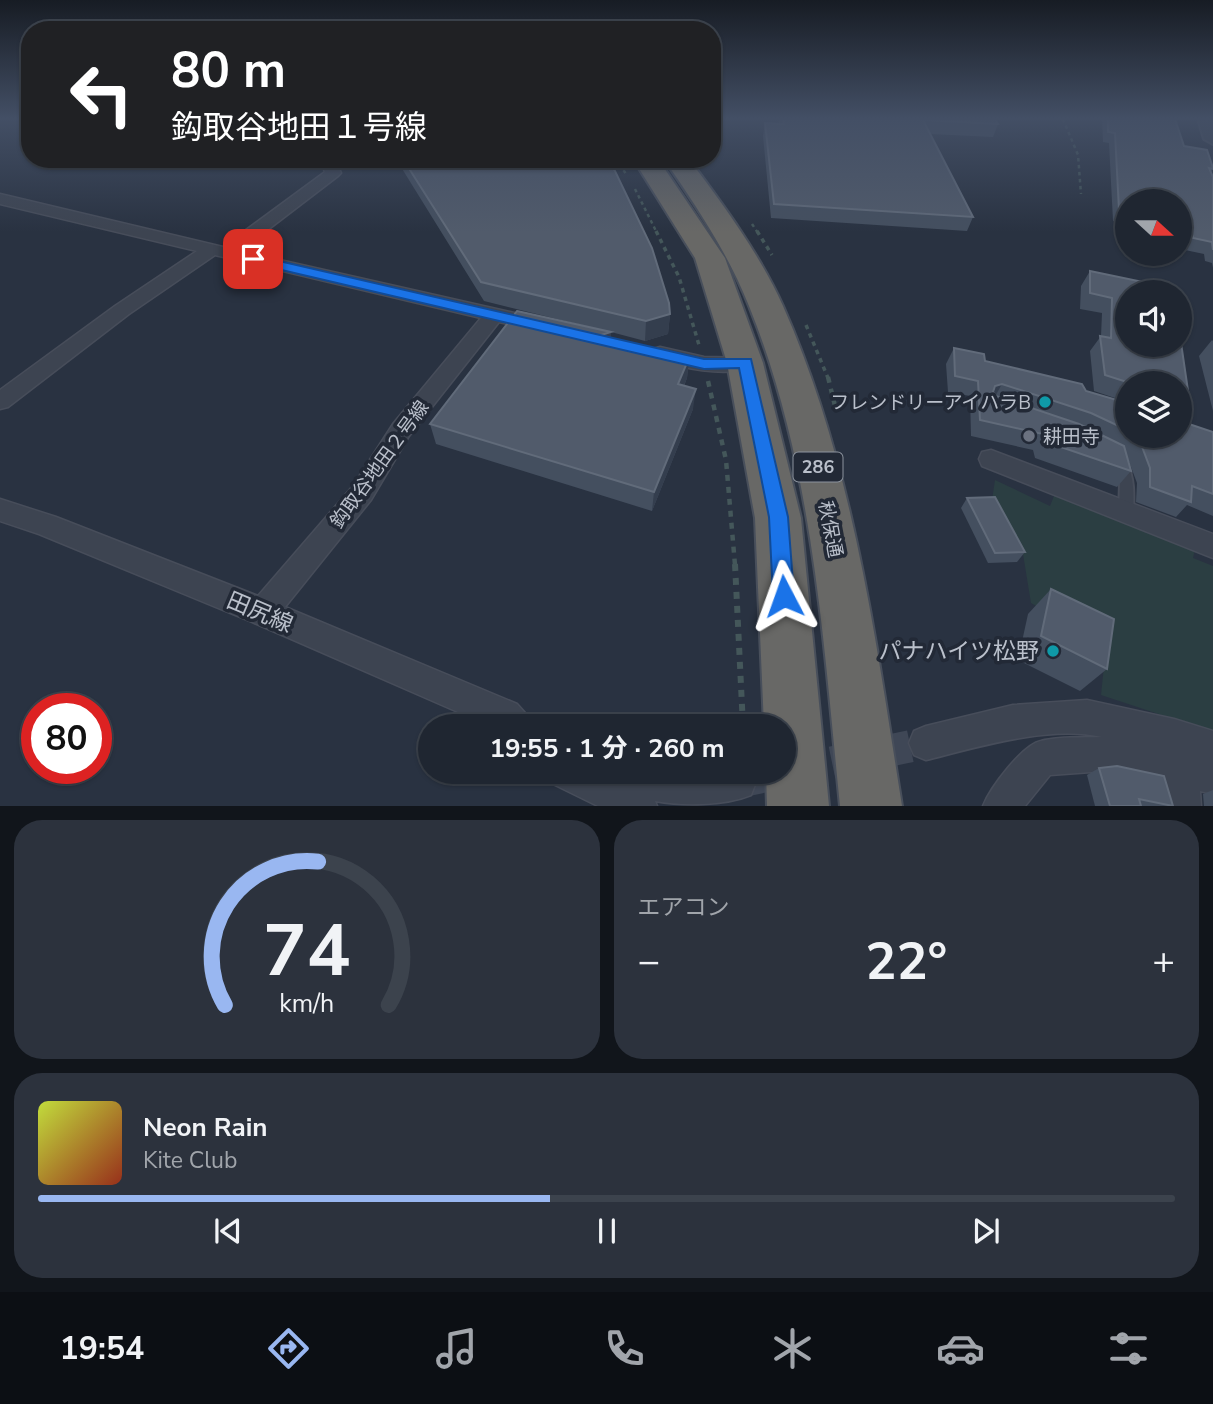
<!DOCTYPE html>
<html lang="ja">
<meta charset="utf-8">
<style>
:root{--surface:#1f2631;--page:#2c323d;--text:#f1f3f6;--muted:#a1a5ab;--line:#3c434d;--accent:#99b7f1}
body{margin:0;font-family:"Nunito Sans","Noto Sans JP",sans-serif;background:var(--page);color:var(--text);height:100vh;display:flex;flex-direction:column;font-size:26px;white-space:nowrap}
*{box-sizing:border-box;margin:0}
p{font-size:23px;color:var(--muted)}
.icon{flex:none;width:38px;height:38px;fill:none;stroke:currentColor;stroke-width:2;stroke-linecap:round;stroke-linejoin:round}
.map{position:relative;height:806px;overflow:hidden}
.side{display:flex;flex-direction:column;gap:14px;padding:14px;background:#11151b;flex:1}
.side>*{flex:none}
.top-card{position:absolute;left:21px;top:21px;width:700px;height:147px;border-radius:28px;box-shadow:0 2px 5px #0004,0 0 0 2px var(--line);background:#202124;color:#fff;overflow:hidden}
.needle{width:46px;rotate:111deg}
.fabs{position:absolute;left:1115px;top:189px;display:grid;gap:14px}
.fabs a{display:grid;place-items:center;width:77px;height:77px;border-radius:50%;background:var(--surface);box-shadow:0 2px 5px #0004,0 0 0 2px var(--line);font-size:35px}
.speed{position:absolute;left:21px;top:693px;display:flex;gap:14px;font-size:35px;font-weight:700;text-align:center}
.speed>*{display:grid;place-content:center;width:91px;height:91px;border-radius:50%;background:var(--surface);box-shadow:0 2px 5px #0004,0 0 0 2px var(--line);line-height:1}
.speed .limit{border:10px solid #d22;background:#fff;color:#111}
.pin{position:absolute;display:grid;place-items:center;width:60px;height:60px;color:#fff;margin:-30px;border-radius:14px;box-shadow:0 4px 10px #0006}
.me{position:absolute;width:77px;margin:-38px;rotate:356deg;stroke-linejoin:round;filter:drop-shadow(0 0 5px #0008)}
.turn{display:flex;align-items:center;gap:24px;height:147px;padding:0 35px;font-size:32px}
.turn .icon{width:91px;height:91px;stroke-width:2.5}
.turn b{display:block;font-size:49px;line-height:60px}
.big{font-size:52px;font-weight:700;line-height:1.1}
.side .tile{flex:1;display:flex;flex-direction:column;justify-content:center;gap:10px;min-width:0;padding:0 24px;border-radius:28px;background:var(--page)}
.side .dial{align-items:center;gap:0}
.dial svg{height:182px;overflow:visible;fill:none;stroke:var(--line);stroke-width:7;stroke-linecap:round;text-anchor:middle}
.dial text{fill:var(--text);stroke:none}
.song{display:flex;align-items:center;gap:21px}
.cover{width:84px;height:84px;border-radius:10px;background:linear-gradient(135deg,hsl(70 70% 55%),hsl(10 70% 35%))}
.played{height:7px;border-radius:4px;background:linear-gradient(90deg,var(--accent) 45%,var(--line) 45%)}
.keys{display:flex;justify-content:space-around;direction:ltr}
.heat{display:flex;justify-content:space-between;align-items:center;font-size:38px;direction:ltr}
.side .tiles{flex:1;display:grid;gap:14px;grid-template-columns:1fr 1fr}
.tile:last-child{grid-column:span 2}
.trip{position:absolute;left:418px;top:714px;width:378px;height:70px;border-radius:35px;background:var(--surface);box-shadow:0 2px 5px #0004,0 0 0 2px var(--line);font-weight:700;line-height:70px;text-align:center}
.tab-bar{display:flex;height:112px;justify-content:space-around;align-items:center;background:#0c0f14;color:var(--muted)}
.tab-bar .icon{width:49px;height:49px}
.tab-bar .active{color:var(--accent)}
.tab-bar b{font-size:32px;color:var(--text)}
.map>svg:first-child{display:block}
.green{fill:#2b3e42}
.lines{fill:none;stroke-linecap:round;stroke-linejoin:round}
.minor-tunnel{stroke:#3f4756;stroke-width:32;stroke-dasharray:32 16;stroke-linecap:butt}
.service-casing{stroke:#474d5a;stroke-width:4}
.minor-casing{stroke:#474d5a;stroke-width:3}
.tertiary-casing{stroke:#474d5a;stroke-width:4}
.trunk-casing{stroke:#484f5b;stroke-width:4}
.path-far3{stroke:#44575a;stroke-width:2.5;stroke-dasharray:3.5 3.5;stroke-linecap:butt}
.path-far2{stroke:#44575a;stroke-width:3.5;stroke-dasharray:4.5 4.5;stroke-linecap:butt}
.path-far1{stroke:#44575a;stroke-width:4.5;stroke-dasharray:6 6;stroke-linecap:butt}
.path{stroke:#44575a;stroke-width:6;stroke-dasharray:7 7;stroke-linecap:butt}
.service{fill:#3d4451;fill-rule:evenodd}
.minor{fill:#3d4451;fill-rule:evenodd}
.tertiary{fill:#3d4451;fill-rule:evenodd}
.trunk{fill:#686866;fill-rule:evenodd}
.wall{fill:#444f5f}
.shaded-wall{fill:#343e4e}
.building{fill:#515b6b;stroke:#616b7a;stroke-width:2}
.route{fill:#1a73e8;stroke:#114b97;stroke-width:2}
.culture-dot{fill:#0f9aa8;stroke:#222936;stroke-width:2.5}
.worship-dot{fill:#6b7280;stroke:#222936;stroke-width:2.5}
.labels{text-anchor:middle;stroke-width:7;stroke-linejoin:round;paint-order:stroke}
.shield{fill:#222936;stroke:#8c939e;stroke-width:2}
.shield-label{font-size:18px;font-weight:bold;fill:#bac0cb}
.poi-label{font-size:19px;fill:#bac0cb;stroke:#222936;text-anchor:end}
.street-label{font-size:19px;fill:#bac0cb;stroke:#222936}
.near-street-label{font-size:23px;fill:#bac0cb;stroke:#222936}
.near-poi-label{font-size:23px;fill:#bac0cb;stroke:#222936;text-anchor:end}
</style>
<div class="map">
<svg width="1213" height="806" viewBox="0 0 1213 806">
<rect width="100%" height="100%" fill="#293241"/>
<polygon class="green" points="995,480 1050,506 1056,491 1195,549 1193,558 1213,566 1213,732 1101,695 1106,646 1031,603 1022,548 991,507"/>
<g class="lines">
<polyline class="minor-tunnel" points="738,782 926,743"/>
<defs>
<path id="service" d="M1121,459l5,1c8,18 8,33 7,52l-2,4 -5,2 -5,-2 -2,-4 1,-28 -6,-20 2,-4z"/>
<g id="minor">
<polygon points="320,159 334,159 341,173 338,176 240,251 541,319 548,321 551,325 548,329 541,331 499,322 409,436 371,500 285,607 517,704 526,714 531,726 490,726 252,622 39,534 0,521 0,499 56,517 258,596 353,486 393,424 481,318 215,255 129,314 8,407 0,409 0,390 115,306 197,251 0,204 0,194 223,247 325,172"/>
<path d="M660,347l44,10 49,1 3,5 -3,5c-33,9 -69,0 -100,-9l-4,-5 4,-5z"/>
<polygon points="991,450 1213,534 1213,558 982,466 979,459 982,452"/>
<path d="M1087,700l87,19 39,12v63l-13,-3 1,15h-36l-1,-22 -59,-13 -55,4 -25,31h-42c7,-18 39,-61 58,-65 19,-5 41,-3 61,-4 -53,-12 -124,10 -176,23l-12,-5 -5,-12 5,-12 12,-5 87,-21z"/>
<path d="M547,772h57l10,4 -1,-4h58l9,4 21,-4h51l4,10 -5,13c-27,11 -69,11 -96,6l2,5h-59l-45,-22z"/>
</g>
<polygon id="tertiary" points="1198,119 1213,119 1213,144 1204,139"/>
<g id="trunk">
<polygon points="633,159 658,159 725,258 763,363 801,518 829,806 767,806 766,772 784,772 784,726 764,726 755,518 727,363 695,258"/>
<path d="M664,159h25c35,47 70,94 94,147 70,158 92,330 119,500h-62c-17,-168 -27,-342 -91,-500 -21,-53 -53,-100 -85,-147z"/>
</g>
</defs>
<use href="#service" class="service-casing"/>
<use href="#minor" class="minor-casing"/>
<use href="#tertiary" class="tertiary-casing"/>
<use href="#trunk" class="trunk-casing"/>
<g class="path-far3">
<polyline points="1063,119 1078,155 1081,194"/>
<polyline points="615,159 627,175"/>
<polyline points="635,189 657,233"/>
<polyline points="752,224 758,233"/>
</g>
<g class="path-far2">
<polyline points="656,231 679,277 699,345"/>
<polyline points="757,231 772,255"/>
<polyline points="806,325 828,378"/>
</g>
<g class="path-far1">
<polyline points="828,377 835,406"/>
<polyline points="708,381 726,460 735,565"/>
</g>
<polyline class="path" points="735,564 743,726"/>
<use href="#service" class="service"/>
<use href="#minor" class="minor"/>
<use href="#tertiary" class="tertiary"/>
<use href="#trunk" class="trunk"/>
</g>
<g class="wall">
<polygon points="778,119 995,119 998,124 993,137 930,134 973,217 967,231 771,218 763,136 765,123 779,124"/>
<polygon points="1102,119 1175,119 1184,146 1213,168 1211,173 1213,177 1213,268 1212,263 1205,261 1204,254 1185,250 1180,224 1180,201 1127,201 1127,224 1113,221 1109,143 1103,142"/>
<polygon points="396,159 606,159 670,314 668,334 645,341 611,332 611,339 689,358 687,378 684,386 693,409 652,511 436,444 430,424 594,328 484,301"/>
<polygon points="1090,271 1172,288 1187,423 1213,432 1213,516 1187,505 1176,517 1136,502 1137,483 1125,451 1131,471 1117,487 1035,458 1033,450 971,436 970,396 948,392 946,364 954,348 985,361 1127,403 1127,436 1180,436 1180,383 1127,383 1127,402 1094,391 1090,351 1101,336 1102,313 1080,309 1081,286"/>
<polygon points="1212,340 1213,341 1213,411 1199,356"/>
<polygon points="967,498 1025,552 1017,562 988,563 961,508"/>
<polygon points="1051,589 1107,669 1080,691 1018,660 1028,614"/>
<polygon points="1099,768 1173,806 1095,806 1087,775"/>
<polygon points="1213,790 1213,806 1204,806 1203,794"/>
</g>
<g class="shaded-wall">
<polygon points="670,314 668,334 645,341 646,321"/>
<polygon points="611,332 611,352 598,336"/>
<polygon points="689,358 687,378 676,404 678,384"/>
<polygon points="1002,384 993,400 986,402 995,386"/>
<polygon points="696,389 693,409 652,511 654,492"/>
</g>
<g class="building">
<polygon points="783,119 995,119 998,124 923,120 973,217 774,204 765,123 784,124"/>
<polygon points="1108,119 1175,119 1184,146 1207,150 1213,168 1213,169 1209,168 1213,177 1213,250 1212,242 1193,238 1185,204 1180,203 1180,201 1171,201 1140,196 1140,201 1127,201 1127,212 1119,210 1115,133 1108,132"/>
<polygon points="403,159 606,159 615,171 652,248 669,303 670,314 646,321 481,282"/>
<polygon points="1090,271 1172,288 1173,292 1127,292 1127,345 1180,345 1180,336 1191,411 1191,418 1183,422 1213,432 1213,494 1192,486 1191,502 1150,487 1150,468 1138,436 1180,436 1180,383 1130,383 1105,375 1100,336 1111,338 1112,298 1090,293"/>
<polygon points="517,311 611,332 598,336 689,358 678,384 696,389 654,492 430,424"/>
<polygon points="954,348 984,354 985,361 1082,384 1086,391 1127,403 1127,430 1091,413 1002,384 995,386 993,392 996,396 1079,424 1124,446 1131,471 1046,442 1043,434 980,420 978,381 955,376"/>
<polygon points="995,497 1025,552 995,553 967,498"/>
<polygon points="1051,589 1114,619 1107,669 1041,636"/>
<polygon points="1117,766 1164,776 1173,806 1139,799 1141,806 1110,806 1099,768"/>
</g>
<linearGradient id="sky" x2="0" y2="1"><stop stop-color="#171c24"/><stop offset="0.51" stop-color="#434f65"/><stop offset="1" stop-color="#434f65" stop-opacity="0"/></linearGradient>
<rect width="1213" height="232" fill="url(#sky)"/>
<polygon class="route" points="253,255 704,359 751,359 788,517 794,596 791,603 784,605 776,603 773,596 769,517 739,368 704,369 248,262 246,259"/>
<g class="culture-dot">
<circle cx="1045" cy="402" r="7"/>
<circle cx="1053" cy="651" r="7"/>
</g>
<circle class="worship-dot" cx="1029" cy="436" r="7"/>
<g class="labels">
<rect class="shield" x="793.5" y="452.5" width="49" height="29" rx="5"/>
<g class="shield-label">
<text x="818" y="473">286</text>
</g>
<g class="poi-label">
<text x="1031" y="409">フレンドリーアイハラB</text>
<text x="1043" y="443" text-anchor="start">耕田寺</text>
</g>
<g class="street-label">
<text transform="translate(379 464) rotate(-54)" y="7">鈎取谷地田２号線</text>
<text transform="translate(831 529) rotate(79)" y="7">秋保通</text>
</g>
<g class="near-street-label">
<text transform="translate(260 612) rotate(23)" y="8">田尻線</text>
</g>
<g class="near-poi-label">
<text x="1039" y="659">パナハイツ松野</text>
</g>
</g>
</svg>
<div class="fabs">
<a><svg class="needle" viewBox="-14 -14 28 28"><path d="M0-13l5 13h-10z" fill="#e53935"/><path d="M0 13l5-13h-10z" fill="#a1a5ab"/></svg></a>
<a><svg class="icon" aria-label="sound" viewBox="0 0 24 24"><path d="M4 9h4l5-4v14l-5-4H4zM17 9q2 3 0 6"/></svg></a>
<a><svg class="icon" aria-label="layers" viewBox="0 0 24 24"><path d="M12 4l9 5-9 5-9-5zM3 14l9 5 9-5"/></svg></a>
</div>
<div class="speed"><div class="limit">80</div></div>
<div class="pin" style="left:253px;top:259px;background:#d93025"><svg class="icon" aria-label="arrive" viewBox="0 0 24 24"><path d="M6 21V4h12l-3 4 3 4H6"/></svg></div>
<svg class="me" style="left:784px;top:596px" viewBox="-20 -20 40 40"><path d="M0-17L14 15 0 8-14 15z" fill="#1a73e8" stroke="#fff" stroke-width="4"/></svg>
<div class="trip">19:55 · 1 分 · 260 m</div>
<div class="top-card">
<div class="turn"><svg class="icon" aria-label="left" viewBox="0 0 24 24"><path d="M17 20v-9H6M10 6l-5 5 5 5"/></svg><div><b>80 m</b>鈎取谷地田１号線</div></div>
</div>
</div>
<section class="side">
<div class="tiles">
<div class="tile dial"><svg viewBox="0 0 100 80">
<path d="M14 69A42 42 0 1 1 86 69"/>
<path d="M14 69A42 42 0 0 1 55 6" stroke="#99b7f1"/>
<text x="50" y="56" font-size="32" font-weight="700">74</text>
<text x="50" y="72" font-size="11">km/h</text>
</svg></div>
<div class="tile"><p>エアコン</p>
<div class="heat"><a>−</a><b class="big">22°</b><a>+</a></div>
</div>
<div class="tile">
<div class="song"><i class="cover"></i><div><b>Neon Rain</b><p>Kite Club</p></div></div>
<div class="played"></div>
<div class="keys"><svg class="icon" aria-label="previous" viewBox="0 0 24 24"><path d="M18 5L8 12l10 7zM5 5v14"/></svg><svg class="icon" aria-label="pause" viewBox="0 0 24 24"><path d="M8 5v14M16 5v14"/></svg><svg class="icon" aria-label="next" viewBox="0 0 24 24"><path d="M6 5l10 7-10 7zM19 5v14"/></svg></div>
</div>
</div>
</section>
<nav class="tab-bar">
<b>19:54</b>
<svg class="icon active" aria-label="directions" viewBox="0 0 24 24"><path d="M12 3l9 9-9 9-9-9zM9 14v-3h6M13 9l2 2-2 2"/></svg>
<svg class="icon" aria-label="music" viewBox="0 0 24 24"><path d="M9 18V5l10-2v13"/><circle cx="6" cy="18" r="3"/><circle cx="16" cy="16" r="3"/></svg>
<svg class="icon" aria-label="phone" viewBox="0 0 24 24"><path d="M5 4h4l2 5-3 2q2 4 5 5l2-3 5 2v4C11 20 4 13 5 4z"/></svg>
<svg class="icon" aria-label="climate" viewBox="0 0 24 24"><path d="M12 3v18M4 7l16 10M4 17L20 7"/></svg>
<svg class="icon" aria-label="car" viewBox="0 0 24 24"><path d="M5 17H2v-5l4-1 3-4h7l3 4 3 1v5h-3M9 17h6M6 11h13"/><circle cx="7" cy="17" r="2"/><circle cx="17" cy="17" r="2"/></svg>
<svg class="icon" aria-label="filters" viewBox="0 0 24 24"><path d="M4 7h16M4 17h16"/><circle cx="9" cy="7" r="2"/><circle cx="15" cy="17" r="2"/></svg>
</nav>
